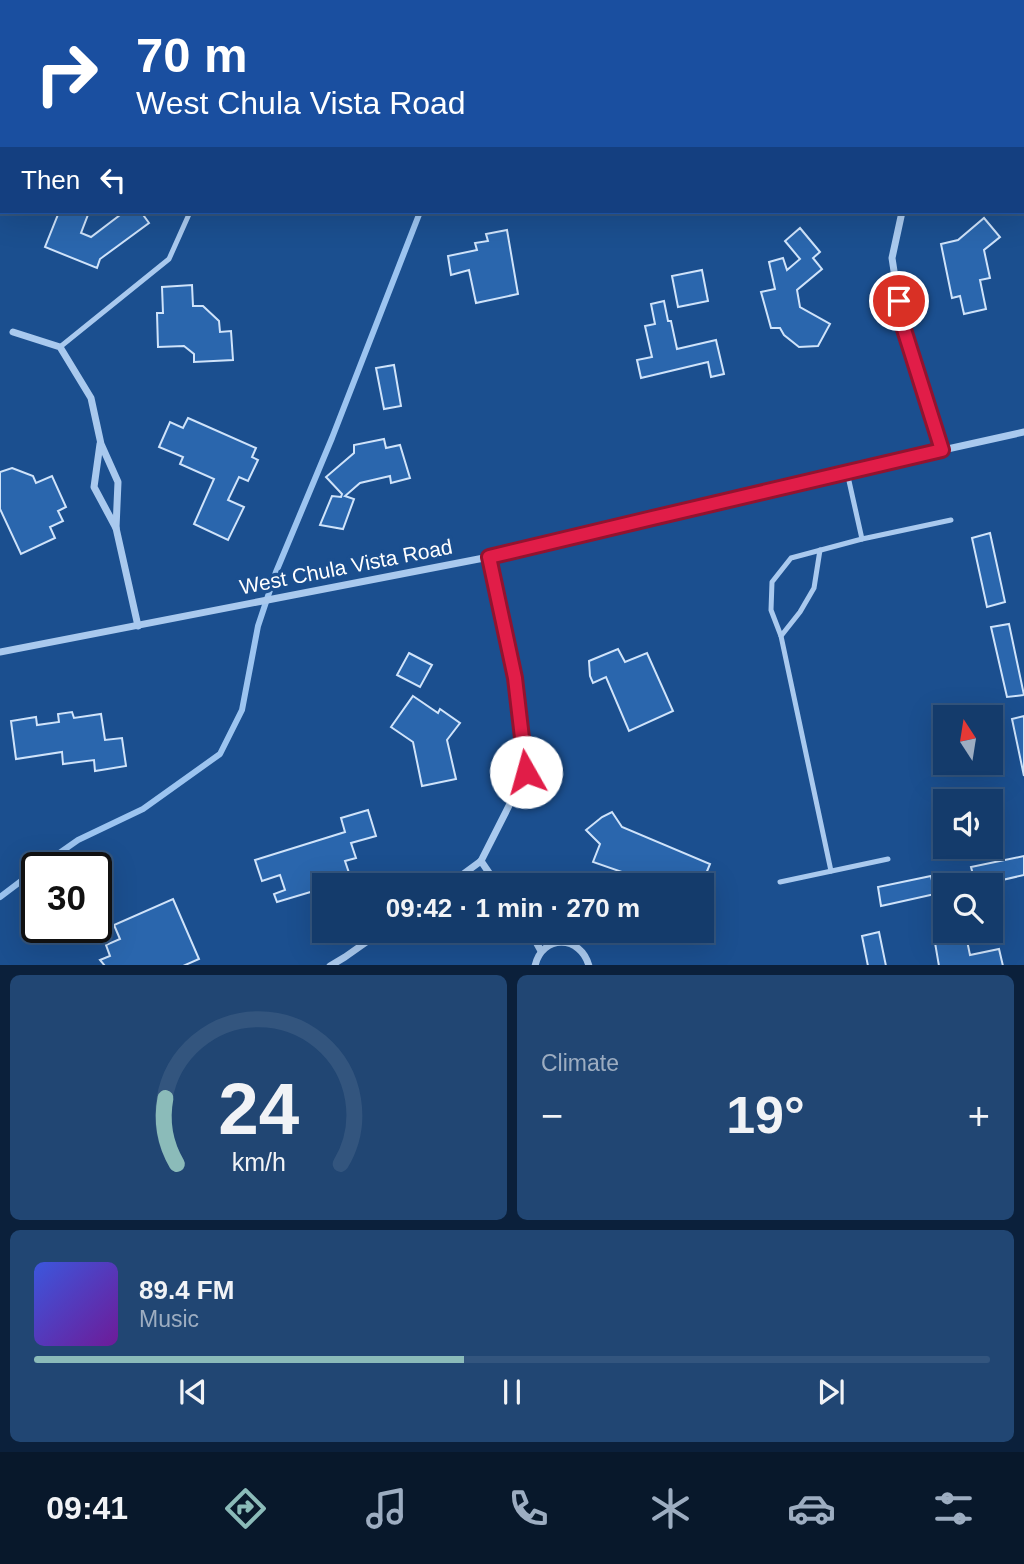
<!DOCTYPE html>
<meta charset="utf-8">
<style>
:root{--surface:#143b6b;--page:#214673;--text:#f1f3f6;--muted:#9dadc1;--line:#33557e;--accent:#8bbbb9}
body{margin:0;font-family:Arial,sans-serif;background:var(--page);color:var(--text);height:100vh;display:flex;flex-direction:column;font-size:26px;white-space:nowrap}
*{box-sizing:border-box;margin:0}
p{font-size:23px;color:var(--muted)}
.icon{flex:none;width:38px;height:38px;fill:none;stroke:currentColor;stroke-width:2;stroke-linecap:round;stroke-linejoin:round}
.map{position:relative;height:965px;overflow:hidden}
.sheet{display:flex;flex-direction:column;gap:10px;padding:10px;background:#0b203b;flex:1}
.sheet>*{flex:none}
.hud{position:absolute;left:0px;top:0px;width:1026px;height:214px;box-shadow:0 7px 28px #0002,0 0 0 2px var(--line);background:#1a4fa0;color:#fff;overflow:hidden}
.needle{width:46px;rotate:348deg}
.controls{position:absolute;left:933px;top:705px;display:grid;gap:14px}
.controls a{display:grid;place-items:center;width:70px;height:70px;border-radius:0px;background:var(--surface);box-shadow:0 7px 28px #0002,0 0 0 2px var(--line);font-size:35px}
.speed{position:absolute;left:21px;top:852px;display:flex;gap:14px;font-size:35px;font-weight:700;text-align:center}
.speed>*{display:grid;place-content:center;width:91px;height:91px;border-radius:50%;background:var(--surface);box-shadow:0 7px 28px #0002,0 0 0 2px var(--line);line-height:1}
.speed .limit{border:4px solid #111;border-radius:10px;background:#fff;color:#111}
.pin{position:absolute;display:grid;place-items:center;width:60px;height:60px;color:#fff;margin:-30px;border:4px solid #fff;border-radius:50%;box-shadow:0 2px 7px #0007}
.me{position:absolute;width:77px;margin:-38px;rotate:353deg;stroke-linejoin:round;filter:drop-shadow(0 0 5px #0008)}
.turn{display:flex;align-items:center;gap:24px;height:147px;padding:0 21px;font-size:32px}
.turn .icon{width:91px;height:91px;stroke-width:2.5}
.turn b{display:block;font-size:49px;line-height:60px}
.then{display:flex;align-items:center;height:66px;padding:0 21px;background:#0003;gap:14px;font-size:26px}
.big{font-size:52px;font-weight:700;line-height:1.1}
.sheet .widget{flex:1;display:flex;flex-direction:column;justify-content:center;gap:10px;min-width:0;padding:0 24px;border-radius:10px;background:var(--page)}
.sheet .dial{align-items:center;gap:0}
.dial svg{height:182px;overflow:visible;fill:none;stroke:var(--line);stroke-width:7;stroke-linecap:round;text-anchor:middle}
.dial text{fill:var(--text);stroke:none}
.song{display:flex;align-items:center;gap:21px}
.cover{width:84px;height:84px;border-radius:10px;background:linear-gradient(135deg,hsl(230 70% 55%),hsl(280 70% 35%))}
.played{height:7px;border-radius:4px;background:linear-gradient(90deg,var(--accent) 45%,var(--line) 45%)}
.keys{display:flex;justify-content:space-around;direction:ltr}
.heat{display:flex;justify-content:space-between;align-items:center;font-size:38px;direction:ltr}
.sheet .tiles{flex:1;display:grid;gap:10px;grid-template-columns:1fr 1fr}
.widget:last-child{grid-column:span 2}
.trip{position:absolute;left:312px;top:873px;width:402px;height:70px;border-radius:0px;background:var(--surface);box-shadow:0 7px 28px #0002,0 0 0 2px var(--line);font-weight:700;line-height:70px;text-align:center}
.tab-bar{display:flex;height:112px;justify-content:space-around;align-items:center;background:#08182b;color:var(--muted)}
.tab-bar .icon{width:49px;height:49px}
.tab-bar .current{color:var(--accent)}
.tab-bar b{font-size:32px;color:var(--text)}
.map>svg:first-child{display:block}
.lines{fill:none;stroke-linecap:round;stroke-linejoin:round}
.stream{stroke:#9cc4f0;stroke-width:6}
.building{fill:#2a66ad;stroke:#cfe3fa;stroke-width:2}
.lane{stroke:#a9c9ee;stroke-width:5}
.street{stroke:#a9c9ee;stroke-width:7}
.route-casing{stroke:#92132f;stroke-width:18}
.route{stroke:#e11d48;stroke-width:12}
.labels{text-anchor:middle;stroke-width:7;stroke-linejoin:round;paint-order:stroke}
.street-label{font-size:21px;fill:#fff;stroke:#1b4f8f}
</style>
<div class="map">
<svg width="1024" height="966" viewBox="0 0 1024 966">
<rect width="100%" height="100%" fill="#1b4f8f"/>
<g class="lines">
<g class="stream">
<polyline points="553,2 554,0"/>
<polyline points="38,868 78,840 143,809 220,754 242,710 258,626 276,572 332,438 420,212"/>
<polyline points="0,897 37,869"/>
</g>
</g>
<g class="building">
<polygon points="59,212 89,212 81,233 91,237 124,212 141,212 149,223 100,259 97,268 45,247"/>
<polygon points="984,218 1000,237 984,250 990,278 980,280 986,309 964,314 960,296 952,298 941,244 958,240"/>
<polygon points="800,228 820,252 813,258 822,269 797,290 800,307 830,324 818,346 799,347 784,335 780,328 771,328 761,292 775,289 769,262 783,258 787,270 800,259 785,241"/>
<polygon points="507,230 518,294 476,303 469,270 451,275 448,256 477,250 475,243 488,241 486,234"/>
<polygon points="702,270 708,301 678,307 672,276"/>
<polygon points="192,285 193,306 203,306 219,321 220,332 231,331 233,360 194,362 194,354 184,346 158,347 157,313 163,313 162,287"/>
<polygon points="664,301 668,321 671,321 677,349 716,340 724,374 711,377 708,362 641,378 637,360 652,357 645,326 655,324 651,304"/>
<polygon points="394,365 401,406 384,409 376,368"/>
<polygon points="188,418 256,448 252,457 258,460 248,481 239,477 228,500 244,507 228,540 194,524 214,479 180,464 183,457 159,447 170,422 183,428"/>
<polygon points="384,439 386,448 400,445 410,478 391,483 390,476 360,483 345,496 354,499 343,529 320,525 332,496 341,497 342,494 326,477 354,453 354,445"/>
<polygon points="12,468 33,476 36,483 52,476 66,507 58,511 63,521 50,527 55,538 21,554 0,509 0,472"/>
<polygon points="990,533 1005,602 987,607 972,538"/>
<polygon points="1009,624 1024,695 1007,697 991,627"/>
<polygon points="618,649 625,662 647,653 673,711 629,731 606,677 593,683 590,676 589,661"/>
<polygon points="409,653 432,665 420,687 397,675"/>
<polygon points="413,696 438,713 440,709 460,723 447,740 456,779 422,786 413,742 391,727"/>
<polygon points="72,712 74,718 101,714 105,740 122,738 126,766 95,771 94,760 63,764 62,752 16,759 11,721 36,717 37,725 59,722 58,714"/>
<polygon points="1024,716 1024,776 1012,719"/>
<polygon points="368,810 376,836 351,843 356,858 345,861 351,879 331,886 324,886 324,888 277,902 274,894 285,890 280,875 262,881 255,860 345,832 341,818"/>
<polygon points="612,812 622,827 710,864 701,886 645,886 648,881 593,862 600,844 586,830 602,817"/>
<polygon points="1024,856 1024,875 976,886 971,867"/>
<polygon points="931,876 935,894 881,906 878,887"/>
<polygon points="702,887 712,892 702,922"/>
<polygon points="173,899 199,959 183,966 105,966 100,960 110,956 106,945 120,939 114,925"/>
<polygon points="945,929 945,931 965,931 970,955 999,949 1003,966 939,966 933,931"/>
<polygon points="879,932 886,966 868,966 862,936"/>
</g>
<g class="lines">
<g class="lane">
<polyline points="60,347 169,259 190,212"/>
<polyline points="847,472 862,539 951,520"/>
<polyline points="781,636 800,612 814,588 820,550"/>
<polyline points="831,871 781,636 771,610 772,582 791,558 862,539"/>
<polyline points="780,882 888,859"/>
</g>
<g class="street">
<polyline points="902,212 892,258 902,323 942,450"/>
<polyline points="13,332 60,347 91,398 101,444 118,482 116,528 138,626"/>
<polyline points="100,444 94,487 116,528"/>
<polyline points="0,652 489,557 711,505 812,479 1024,432"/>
<polyline points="481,861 498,886"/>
<polyline points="447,886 481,861 526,772 515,678 489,557"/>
<polyline points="530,931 541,951"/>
<polyline points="330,966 345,957 382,931"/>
<path d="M535,966c7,-32 46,-31 54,0"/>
</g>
</g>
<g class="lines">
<defs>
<path id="route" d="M526,772l-11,-94 -26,-121c151,-36 301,-72 453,-107l-40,-127 -3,-22"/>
</defs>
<use href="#route" class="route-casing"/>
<use href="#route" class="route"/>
</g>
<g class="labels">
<g class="street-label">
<text transform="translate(346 567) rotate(-11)" y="7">West Chula Vista Road</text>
</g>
</g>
</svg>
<div class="controls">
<a><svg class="needle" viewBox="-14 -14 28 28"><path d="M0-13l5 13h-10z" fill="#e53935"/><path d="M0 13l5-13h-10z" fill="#9dadc1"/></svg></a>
<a><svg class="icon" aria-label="sound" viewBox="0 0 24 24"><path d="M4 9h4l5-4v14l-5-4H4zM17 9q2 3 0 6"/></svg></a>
<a><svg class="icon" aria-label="search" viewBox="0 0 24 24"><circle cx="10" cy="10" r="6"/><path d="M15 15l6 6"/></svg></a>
</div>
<div class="speed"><div class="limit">30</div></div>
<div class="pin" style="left:899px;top:301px;background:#d93025"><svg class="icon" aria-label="arrive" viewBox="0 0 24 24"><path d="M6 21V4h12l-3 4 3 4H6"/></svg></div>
<svg class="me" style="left:526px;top:772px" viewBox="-20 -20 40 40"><circle r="19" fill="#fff"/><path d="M0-13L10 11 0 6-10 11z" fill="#e11d48"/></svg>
<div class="trip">09:42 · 1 min · 270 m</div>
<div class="hud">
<div class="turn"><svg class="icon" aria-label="right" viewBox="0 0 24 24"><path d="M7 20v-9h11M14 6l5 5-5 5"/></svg><div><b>70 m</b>West Chula Vista Road</div></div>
<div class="then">Then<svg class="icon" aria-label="left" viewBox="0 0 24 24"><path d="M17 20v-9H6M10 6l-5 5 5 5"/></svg></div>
</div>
</div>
<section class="sheet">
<div class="tiles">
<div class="widget dial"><svg viewBox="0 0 100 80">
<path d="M14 69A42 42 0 1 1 86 69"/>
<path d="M14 69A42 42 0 0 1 9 40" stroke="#8bbbb9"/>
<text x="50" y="56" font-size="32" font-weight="700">24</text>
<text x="50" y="72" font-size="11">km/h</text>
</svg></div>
<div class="widget"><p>Climate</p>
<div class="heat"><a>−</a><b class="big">19°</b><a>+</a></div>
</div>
<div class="widget">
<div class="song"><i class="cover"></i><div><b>89.4 FM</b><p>Music</p></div></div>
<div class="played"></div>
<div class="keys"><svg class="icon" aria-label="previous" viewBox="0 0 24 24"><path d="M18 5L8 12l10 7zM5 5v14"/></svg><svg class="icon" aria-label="pause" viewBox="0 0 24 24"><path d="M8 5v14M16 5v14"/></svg><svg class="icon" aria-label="next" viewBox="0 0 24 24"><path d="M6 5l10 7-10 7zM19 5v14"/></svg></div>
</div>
</div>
</section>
<nav class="tab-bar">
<b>09:41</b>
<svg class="icon current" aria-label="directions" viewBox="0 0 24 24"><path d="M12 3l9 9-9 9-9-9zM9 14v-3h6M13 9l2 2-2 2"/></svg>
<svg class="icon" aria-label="music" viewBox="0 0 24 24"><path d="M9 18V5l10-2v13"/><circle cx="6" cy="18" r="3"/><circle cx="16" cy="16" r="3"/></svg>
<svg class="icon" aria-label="phone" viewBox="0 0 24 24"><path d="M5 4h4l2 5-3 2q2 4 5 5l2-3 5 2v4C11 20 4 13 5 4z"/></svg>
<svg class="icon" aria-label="climate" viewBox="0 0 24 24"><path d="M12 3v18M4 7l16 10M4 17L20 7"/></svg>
<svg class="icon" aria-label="car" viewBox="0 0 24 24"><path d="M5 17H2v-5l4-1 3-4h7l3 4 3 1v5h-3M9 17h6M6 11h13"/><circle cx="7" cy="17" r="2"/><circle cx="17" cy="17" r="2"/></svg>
<svg class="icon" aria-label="filters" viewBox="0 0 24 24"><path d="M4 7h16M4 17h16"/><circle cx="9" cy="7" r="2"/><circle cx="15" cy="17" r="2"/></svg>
</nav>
